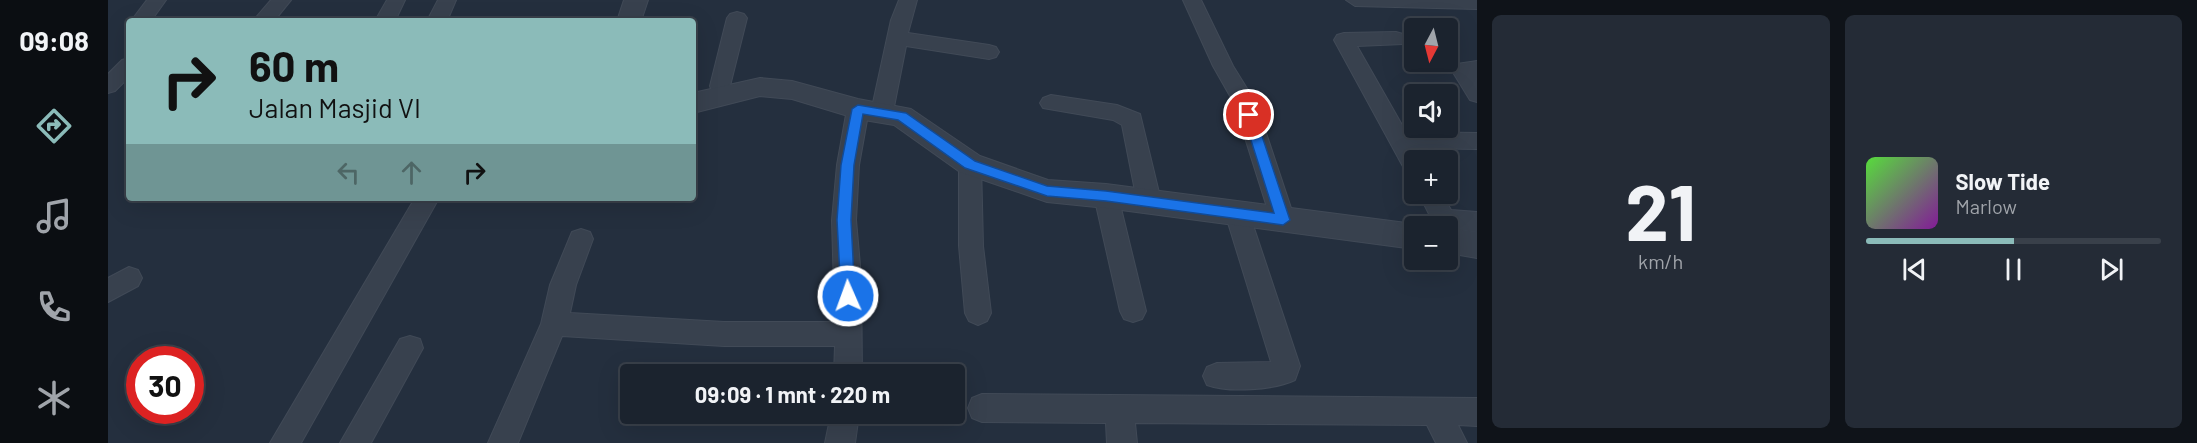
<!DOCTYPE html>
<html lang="id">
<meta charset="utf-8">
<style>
:root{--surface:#1b232e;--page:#242b36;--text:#f1f3f6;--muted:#a0a4aa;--line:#39404a;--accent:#8bbbb9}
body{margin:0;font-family:Barlow,sans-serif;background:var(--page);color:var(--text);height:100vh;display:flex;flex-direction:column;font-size:22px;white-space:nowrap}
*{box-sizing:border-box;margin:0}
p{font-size:20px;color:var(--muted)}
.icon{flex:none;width:33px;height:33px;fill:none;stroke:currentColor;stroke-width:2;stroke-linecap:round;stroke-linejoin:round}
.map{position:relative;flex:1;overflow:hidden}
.details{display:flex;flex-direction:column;gap:15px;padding:15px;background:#0f1319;width:720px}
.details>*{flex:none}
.guide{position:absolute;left:18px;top:18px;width:570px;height:183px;border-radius:6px;box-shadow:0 6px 24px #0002,0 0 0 2px var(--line);background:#8bbbb9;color:#111;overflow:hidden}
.needle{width:39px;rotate:187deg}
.tools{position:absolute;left:1296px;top:18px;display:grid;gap:12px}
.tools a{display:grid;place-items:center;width:54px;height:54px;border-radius:6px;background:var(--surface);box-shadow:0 6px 24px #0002,0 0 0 2px var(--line);font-size:30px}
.speed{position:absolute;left:18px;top:346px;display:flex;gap:12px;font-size:30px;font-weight:700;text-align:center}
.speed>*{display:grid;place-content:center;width:78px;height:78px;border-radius:50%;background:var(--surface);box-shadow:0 6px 24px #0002,0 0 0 2px var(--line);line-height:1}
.speed .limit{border:9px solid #d22;background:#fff;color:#111}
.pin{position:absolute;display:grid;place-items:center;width:51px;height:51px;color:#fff;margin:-26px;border:3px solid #fff;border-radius:50%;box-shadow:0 2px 6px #0007}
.me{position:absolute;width:66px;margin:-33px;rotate:358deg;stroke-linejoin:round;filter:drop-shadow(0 0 4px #0008)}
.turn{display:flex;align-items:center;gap:21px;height:126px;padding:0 24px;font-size:27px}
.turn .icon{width:78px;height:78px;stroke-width:2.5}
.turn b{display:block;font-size:42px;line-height:51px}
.lanes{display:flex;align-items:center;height:57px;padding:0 24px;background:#0003;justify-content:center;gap:30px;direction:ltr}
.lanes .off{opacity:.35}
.details .card{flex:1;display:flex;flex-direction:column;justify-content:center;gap:9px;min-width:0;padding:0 21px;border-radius:9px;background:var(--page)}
.details .dial{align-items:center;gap:0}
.dial b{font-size:78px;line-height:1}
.song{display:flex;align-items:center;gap:18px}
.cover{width:72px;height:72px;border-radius:9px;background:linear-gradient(135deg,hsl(110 70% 55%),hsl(290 70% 35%))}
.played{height:6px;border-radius:3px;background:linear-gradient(90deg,var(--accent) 50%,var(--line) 50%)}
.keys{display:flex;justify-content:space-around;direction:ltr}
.details .tiles{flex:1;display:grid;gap:15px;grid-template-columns:repeat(2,1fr)}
.trip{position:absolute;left:512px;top:364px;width:345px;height:60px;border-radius:6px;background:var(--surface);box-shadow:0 6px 24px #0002,0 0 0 2px var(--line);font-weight:700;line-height:60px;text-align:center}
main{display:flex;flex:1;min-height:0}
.dock{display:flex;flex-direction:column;width:108px;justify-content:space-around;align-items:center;background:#0b0e12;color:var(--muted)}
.dock .icon{width:42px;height:42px}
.dock .on{color:var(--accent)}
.dock b{font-size:27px;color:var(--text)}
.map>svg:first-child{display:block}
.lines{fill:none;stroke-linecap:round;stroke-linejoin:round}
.minor-casing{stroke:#414a57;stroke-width:2}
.tertiary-casing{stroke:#414a57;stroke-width:2}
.minor{fill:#38414e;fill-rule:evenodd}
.tertiary{fill:#38414e;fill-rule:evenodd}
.route{fill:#1a73e8;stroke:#114b97;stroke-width:1.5}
</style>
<main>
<nav class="dock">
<b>09:08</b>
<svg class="icon on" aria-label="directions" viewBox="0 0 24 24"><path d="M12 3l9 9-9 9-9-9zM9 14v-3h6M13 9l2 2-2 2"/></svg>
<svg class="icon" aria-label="music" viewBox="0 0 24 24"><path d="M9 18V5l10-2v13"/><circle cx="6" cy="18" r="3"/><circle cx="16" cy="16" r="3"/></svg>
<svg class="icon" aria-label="phone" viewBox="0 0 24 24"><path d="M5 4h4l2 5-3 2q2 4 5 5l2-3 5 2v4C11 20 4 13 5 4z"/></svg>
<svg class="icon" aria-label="climate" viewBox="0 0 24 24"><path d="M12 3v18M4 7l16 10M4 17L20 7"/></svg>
</nav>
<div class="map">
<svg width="1369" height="443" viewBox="0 0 1369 443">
<rect width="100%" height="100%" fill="#242f3e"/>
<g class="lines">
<defs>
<g id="minor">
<polygon points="39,0 58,0 43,21 23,21"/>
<polygon points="163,0 183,0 166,21 145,21"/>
<polygon points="279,0 297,0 287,21 267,21"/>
<polygon points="330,0 348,0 339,21 319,21"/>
<polygon points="791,0 809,0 800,33 881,45 888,47 891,52 888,57 881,59 798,46 785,112 782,117 774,120 766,117 763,112 783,20"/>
<polygon points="1075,0 1093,0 1125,66 1148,103 1187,220 1183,227 1175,230 1167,227 1163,220 1126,103 1105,66"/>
<polygon points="1238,0 1369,0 1369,9 1247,6"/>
<polygon points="629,12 636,14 639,18 622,86 625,96 621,101 614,103 607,101 602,86 619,18 622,14"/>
<polygon points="1288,32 1295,34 1298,39 1295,44 1249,46 1298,132 1369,133 1369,149 1308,148 1314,160 1306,160 1306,175 1298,172 1226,40 1229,35 1236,33"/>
<polygon points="21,58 21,77 7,91 0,93 0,74 14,60"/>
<polygon points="1369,61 1369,102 1362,100 1346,74 1349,64"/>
<polygon points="943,95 1009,105 1032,114 1053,201 1049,208 1041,210 1033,208 1029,201 1014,125 1005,120 935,108 932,103 935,98"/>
<polygon points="750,101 758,104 761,109 751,165 748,220 753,277 754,375 726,375 727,346 616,346 454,336 410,443 380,443 433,324 442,285 464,232 473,229 482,232 485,239 468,285 462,313 616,322 727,322 724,220 729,165 739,109 742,104"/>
<polygon points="862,155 870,158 873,164 875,246 883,313 879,321 870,325 861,321 857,313 851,246 851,164 854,158"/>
<polygon points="998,187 1006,189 1010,196 1038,311 1034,319 1025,322 1016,319 1012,311 986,196 990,189"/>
<polygon points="1311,194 1334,194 1343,210 1369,212 1369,232 1354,230 1360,242 1357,249 1348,252 1340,249 1340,226 1327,226"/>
<polygon points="307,198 331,198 193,443 162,443"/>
<path d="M1129,203l8,3 4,7 51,153 -5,14c-21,10 -66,13 -88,5l-4,-9 4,-9 10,-4 54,-1 -46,-149 4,-7z"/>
<polygon points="21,267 30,270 34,278 30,286 0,302 0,278"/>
<polygon points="302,336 312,339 315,348 263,443 232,443 292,339"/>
<polygon points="874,394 1369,398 1369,426 1350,425 1359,443 1328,443 1319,425 1027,423 1029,443 999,443 998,423 874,422 864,418 860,408 864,398"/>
<polygon points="723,414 751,414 747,443 717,443"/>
</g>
<g id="tertiary">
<polygon points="516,0 540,0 533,21 509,21"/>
<polygon points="652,78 684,81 750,99 803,109 872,156 940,180 998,184 1306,224 1312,226 1306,226 1306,249 998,208 939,202 852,172 786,125 750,119 684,99 652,96 585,113 585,93"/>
<polygon points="1340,228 1369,232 1369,258 1340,253"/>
</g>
</defs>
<use href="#minor" class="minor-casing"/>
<use href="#tertiary" class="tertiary-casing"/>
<use href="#minor" class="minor"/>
<use href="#tertiary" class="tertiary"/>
</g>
<polygon class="route" points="750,105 798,113 867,161 939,186 998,191 1166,213 1135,115 1141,110 1147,115 1182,220 1175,225 998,201 939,196 857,168 790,120 755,114 746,165 743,220 747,296 740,302 733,296 729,220 733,165 744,109"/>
</svg>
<div class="tools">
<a><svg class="needle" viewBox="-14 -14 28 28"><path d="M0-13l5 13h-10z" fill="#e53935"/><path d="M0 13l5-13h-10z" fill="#a0a4aa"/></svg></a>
<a><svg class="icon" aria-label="sound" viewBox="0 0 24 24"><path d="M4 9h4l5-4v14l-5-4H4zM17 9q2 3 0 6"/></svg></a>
<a>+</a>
<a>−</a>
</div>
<div class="speed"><div class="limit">30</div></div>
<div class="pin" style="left:1141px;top:115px;background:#d93025"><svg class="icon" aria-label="arrive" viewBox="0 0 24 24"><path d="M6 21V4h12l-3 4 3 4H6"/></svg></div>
<svg class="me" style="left:740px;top:296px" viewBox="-20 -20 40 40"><circle r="17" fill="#1a73e8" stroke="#fff" stroke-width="3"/><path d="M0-11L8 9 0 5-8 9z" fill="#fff"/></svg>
<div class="trip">09:09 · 1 mnt · 220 m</div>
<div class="guide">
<div class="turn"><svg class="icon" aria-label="right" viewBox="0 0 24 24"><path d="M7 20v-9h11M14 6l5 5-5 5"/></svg><div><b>60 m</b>Jalan Masjid VI</div></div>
<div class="lanes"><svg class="icon off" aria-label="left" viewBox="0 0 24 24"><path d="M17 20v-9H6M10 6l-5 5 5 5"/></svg><svg class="icon off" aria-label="ahead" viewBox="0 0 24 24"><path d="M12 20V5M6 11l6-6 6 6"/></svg><svg class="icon" aria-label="right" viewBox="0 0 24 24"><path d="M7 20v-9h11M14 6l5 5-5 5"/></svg></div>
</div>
</div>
<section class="details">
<div class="tiles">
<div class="card dial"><b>21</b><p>km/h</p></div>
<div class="card">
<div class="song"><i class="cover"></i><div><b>Slow Tide</b><p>Marlow</p></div></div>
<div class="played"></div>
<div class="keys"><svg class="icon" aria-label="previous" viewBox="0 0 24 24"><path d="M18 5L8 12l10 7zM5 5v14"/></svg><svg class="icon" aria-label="pause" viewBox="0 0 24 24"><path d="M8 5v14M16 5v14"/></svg><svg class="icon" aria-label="next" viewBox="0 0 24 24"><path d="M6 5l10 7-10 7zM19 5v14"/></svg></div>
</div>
</div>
</section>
</main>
